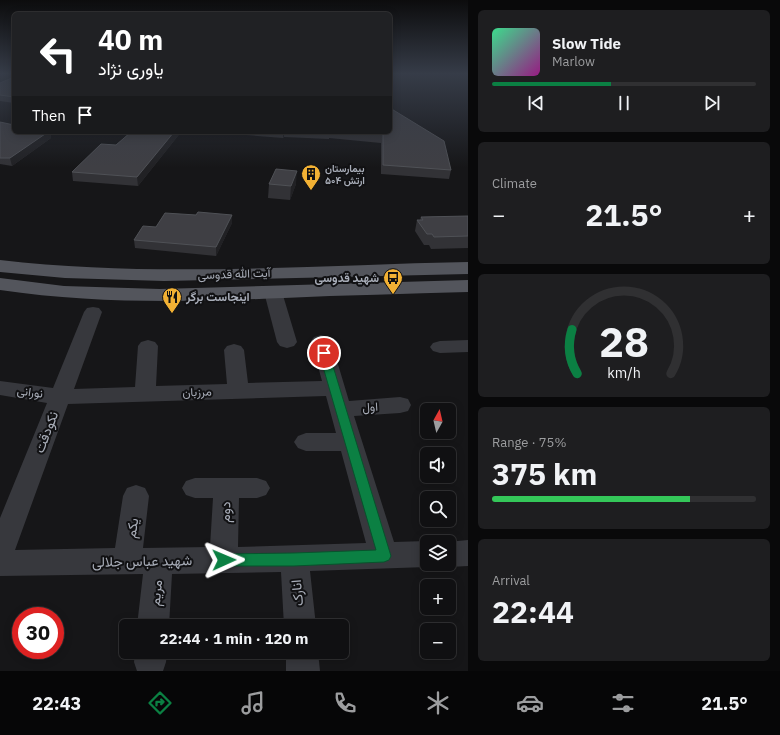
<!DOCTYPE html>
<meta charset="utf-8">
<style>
:root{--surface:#101012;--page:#1e1e20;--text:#f1f3f6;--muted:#9c9d9f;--line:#303032;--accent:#0b8043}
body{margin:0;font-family:"IBM Plex Sans",Vazirmatn,sans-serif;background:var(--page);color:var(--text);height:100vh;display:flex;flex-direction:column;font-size:15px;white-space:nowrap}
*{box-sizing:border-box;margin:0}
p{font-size:13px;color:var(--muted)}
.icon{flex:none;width:22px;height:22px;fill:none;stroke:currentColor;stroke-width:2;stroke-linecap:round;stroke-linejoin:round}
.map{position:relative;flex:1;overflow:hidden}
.panel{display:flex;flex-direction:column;gap:10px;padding:10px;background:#09090a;width:312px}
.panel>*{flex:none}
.hud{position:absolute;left:12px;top:12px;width:380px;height:122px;border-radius:6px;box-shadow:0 2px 10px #0003,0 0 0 1px var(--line);background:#202124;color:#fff;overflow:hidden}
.needle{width:26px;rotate:8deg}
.fabs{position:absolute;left:420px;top:403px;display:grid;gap:8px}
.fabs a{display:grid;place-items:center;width:36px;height:36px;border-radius:6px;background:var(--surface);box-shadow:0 2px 10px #0003,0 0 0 1px var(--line);font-size:20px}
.speed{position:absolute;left:12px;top:607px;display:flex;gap:8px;font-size:20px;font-weight:700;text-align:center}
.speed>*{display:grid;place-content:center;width:52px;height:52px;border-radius:50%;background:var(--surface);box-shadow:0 2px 10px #0003,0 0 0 1px var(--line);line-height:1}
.speed .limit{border:6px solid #d22;background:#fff;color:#111}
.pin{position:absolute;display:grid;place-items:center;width:34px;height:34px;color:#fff;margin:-17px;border:2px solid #fff;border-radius:50%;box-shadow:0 1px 4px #0007}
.me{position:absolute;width:44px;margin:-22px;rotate:89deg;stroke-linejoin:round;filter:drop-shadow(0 0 3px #0008)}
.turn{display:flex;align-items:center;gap:14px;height:84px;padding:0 20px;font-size:18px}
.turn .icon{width:52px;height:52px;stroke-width:2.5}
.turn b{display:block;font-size:28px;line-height:34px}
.then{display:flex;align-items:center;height:38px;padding:0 20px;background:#0003;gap:8px;font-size:15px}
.big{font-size:30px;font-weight:700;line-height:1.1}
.panel .card{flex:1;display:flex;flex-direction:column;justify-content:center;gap:6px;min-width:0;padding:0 14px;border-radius:6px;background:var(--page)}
.panel .dial{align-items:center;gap:0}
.dial svg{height:104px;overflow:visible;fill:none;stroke:var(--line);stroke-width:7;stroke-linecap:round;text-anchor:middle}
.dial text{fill:var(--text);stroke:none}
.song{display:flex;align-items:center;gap:12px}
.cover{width:48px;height:48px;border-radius:6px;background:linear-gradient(135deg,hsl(150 70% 55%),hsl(310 70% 35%))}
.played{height:4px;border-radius:2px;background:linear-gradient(90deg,var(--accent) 45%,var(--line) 45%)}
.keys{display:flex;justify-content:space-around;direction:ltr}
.heat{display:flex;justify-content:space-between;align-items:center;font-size:22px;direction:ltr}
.charge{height:6px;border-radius:3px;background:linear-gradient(90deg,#34c759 75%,var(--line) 0)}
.trip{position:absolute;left:119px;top:619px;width:230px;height:40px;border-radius:6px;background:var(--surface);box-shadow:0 2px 10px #0003,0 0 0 1px var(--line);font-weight:700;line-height:40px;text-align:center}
.tab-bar{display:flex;height:64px;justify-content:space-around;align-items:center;background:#060607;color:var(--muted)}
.tab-bar .icon{width:28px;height:28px}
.tab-bar .selected{color:var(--accent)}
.tab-bar b{font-size:18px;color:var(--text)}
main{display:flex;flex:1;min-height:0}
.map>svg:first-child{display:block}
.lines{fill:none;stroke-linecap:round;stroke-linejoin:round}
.minor{fill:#37383d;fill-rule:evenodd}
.major{fill:#53555c;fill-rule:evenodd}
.wall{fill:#323236}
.shaded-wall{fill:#212124}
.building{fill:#3f3f44;stroke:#4f5156}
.route{fill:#0b8043;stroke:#07532c}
.labels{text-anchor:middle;stroke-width:4;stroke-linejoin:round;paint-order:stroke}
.far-poi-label{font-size:10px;font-weight:bold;fill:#a8adb8;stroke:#111113;text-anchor:start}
.street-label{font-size:12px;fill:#a8adb8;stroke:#111113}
.poi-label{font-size:12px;font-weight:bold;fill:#a8adb8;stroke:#111113;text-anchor:end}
.near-street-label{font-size:14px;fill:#a8adb8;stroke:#111113}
</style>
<main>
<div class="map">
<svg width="468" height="671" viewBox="0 0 468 671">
<rect width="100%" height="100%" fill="#161618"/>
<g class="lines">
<g class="minor">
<polygon points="273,287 279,288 282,292 297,342 294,346 287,348 280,346 277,342 264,292 267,288"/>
<path d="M93,307l6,1 3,4 -28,77 61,-2 3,-41 3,-4 7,-2 7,2 3,4 -2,40 71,-2 -3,-34 3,-4 7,-2 7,2 3,4 4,33 74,-2 -11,-40 3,-4 7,-2 7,2 3,4 18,60 51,-4 8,2 3,6 -3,6 -8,2 -46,3 40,126 33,-1 2,1h-2v22h8l-8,3 -117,4 6,55h-32l-3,-54 -109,2 -3,52h-32l6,-52 -143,2v-58l47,-115 -47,-8v-14l53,7 31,-76 3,-4zM326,396l10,37h-30l-8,3 -4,6 4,6 8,3h35l25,92 -128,4 1,-49h18l9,-3 4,-7 -4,-7 -9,-3h-62l-9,3 -4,7 4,7 9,3h18l-3,49 -67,1 6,-52 -4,-8 -9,-3 -9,3 -4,8 -8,52 -100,2 53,-146z"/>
<polygon points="468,340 468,352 440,353 433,351 430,347 433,343 440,341"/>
<polygon points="468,540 468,566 449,567 441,564 449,564 449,542 447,542"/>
<polygon points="135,652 167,652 166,662 163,671 137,671 134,662"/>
<polygon points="286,652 318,652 320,671 286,671"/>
</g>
<g class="major">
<path d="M0,260c155,18 312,5 468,2v12l-304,7 -99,-3 -65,-6z"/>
<path d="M0,278l64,8 96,3 308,-9v12c-61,2 -123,3 -184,6 -96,4 -190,6 -284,-8z"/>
</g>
</g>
<g class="wall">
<polygon points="14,77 14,103 0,101 0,83"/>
<polygon points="0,122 14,132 50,132 51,138 12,166 0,164"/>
<polygon points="131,132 181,132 138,186 73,181 72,172 116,145"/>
<polygon points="209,132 390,132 451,170 449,179 381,174 381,143 329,138 329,139 284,137 283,138"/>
<polygon points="269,184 296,184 290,200 268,198"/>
<polygon points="196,215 232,215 232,223 216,256 135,248 134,240 156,227"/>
<polygon points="468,216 468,248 431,249 429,245 424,245 415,231 417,220 420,220 421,217"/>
</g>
<g class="shaded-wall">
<polygon points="48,132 50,132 51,138 12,166 10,158"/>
<polygon points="174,132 181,132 138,186 137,177"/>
<polygon points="283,132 284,132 284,137 283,138"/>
<polygon points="297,171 296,184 290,200 291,186"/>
<polygon points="232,215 232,223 216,256 216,247"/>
</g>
<g class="building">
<polygon points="14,77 14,97 0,95 0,83"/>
<polygon points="390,108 444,141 451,170 383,165 383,134 355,132 390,132"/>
<polygon points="0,122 14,125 14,132 48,132 10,158 0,158"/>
<polygon points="131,132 174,132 137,177 72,172 101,144 116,145"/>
<polygon points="276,169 297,171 291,186 269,184"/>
<polygon points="198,212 232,215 216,247 134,240 143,226 156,227 165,213 196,215"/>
<polygon points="468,216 468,236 434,237 432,234 427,234 417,220 423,220 421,217"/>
</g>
<linearGradient id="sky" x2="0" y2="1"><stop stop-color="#0c0c0d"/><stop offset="0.44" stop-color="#363c48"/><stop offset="1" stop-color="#363c48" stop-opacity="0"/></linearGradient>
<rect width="468" height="168" fill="url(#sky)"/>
<polygon class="route" points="324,350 329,353 391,556 389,560 384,562 294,566 224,566 219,564 217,560 219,555 224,554 294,553 376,550 319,353"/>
<defs>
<symbol id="building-pin" viewBox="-11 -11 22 30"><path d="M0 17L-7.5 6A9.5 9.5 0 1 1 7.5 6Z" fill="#f2b134" stroke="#111113"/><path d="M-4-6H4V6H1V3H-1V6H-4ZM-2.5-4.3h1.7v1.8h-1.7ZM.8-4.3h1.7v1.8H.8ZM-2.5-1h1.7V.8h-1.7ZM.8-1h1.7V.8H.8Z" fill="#111"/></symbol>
<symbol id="bus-pin" viewBox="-11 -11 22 30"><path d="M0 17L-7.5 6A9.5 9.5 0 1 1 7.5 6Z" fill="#f2b134" stroke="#111113"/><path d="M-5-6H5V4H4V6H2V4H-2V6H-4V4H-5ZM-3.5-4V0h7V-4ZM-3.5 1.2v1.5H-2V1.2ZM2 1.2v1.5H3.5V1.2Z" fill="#111"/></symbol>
<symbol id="restaurant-pin" viewBox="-11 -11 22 30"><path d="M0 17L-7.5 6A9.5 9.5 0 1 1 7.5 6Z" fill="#f2b134" stroke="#111113"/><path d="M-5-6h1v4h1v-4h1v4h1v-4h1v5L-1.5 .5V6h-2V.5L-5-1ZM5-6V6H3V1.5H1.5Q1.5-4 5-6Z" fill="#111"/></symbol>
</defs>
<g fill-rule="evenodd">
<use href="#building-pin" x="300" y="163" width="22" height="30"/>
<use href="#bus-pin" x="382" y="267" width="22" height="30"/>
<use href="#restaurant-pin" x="161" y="286" width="22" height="30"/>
</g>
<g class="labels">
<g class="far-poi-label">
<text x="325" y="172">بیمارستان<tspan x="325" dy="12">۵۰۴ ارتش</tspan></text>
</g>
<g class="street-label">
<text transform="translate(234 274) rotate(-2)" y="4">آیت الله قدوسی</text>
<text transform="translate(30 392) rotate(8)" y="4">نورانی</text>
<text transform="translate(197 392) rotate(-2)" y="4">مرزبان</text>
<text transform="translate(370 407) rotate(-4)" y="4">اول</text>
</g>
<g class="poi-label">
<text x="379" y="282">شهید قدوسی</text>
<text x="186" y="301" text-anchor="start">اینجاست برگر</text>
</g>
<g class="near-street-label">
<text transform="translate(46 432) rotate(-69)" y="5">نکودقت</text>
<text transform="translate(225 512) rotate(-88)" y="5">دوم</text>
<text transform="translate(132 528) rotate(-82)" y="5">یکم</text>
<text transform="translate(142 561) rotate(-1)" y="5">شهید عباس جلالی</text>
<text transform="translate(156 593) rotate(-85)" y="5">مریم</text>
<text transform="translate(297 593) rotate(-95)" y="5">انارک</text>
</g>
</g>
</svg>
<div class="fabs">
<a><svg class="needle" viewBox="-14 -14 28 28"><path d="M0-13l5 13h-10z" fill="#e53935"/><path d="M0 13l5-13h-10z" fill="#9c9d9f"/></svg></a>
<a><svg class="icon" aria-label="sound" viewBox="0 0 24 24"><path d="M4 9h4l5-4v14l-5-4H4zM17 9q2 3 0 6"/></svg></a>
<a><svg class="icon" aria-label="search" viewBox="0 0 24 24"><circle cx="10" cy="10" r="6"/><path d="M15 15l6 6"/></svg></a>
<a><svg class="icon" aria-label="layers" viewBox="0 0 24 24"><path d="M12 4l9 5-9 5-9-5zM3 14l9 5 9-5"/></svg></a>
<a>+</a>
<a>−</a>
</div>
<div class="speed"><div class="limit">30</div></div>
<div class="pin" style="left:324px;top:353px;background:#d93025"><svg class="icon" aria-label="arrive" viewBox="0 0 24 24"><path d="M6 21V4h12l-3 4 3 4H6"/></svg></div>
<svg class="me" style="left:224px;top:560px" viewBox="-20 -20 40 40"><path d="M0-17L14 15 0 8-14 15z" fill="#0b8043" stroke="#fff" stroke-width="4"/></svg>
<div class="trip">22:44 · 1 min · 120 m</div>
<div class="hud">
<div class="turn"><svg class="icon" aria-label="left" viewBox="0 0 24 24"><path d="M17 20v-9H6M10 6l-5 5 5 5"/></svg><div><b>40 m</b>یاوری نژاد</div></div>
<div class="then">Then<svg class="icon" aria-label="arrive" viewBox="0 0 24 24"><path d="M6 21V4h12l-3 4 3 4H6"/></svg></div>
</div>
</div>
<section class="panel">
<div class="card">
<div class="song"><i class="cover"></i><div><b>Slow Tide</b><p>Marlow</p></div></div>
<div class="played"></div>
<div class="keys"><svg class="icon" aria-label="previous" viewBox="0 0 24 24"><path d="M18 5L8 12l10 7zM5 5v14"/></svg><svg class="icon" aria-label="pause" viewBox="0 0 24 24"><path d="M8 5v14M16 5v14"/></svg><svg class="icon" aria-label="next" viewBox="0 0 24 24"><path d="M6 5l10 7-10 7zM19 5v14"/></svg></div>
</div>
<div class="card"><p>Climate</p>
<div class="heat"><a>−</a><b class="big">21.5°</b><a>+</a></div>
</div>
<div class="card dial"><svg viewBox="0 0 100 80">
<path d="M14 69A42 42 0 1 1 86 69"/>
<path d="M14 69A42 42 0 0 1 10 35" stroke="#0b8043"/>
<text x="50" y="56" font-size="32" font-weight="700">28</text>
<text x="50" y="72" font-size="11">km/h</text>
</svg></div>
<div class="card"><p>Range · 75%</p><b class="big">375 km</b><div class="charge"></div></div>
<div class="card"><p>Arrival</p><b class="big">22:44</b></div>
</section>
</main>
<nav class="tab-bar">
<b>22:43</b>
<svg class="icon selected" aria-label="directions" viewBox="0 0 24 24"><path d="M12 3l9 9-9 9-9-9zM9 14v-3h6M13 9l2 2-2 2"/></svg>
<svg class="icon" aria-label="music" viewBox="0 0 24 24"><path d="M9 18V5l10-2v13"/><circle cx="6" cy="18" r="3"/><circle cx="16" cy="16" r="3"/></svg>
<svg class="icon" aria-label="phone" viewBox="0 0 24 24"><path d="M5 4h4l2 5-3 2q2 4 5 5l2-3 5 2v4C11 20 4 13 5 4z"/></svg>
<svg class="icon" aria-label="climate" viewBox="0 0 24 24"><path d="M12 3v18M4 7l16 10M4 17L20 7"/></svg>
<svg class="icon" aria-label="car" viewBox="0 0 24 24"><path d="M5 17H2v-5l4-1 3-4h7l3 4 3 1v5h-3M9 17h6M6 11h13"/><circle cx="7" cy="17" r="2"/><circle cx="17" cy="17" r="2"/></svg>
<svg class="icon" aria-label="filters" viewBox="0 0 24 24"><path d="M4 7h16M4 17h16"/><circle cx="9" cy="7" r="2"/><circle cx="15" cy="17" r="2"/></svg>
<b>21.5°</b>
</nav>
